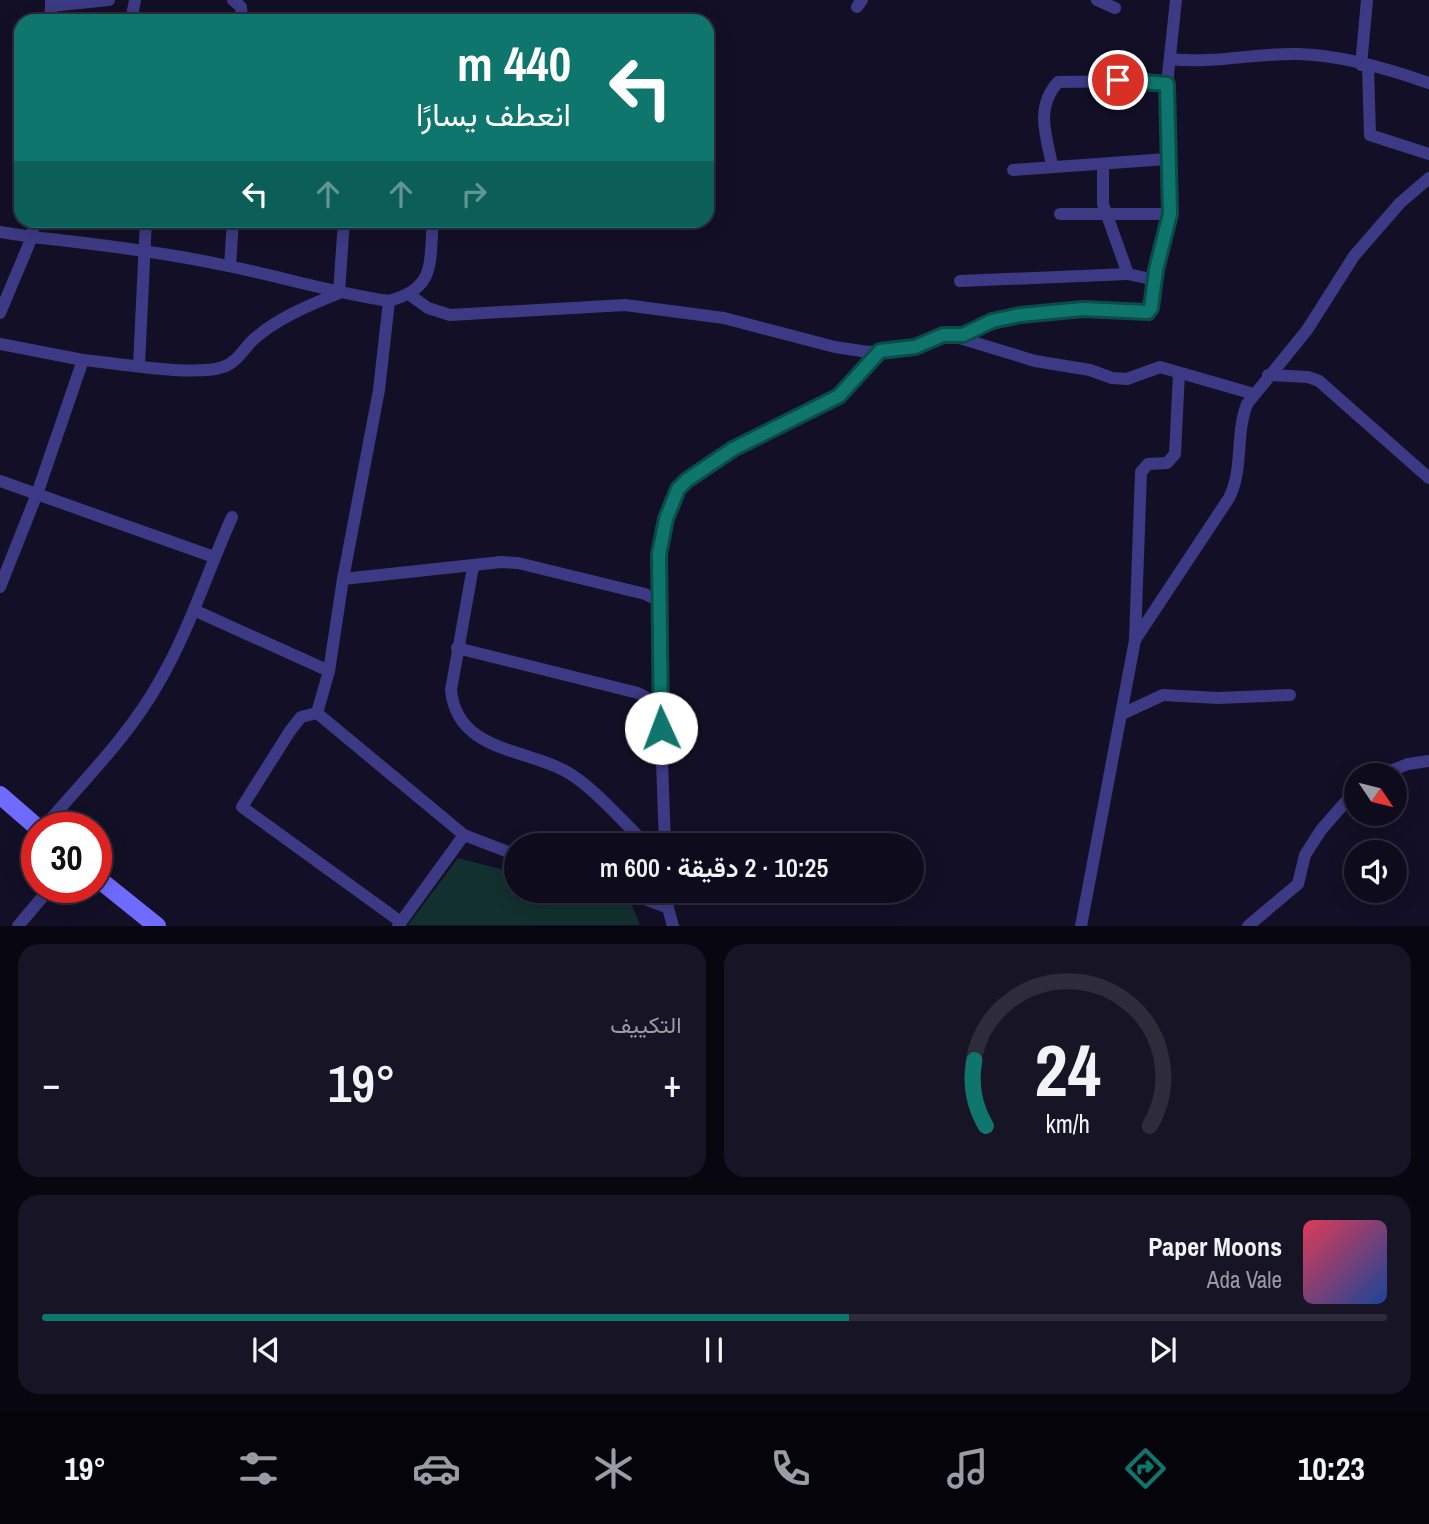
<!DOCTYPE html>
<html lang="ar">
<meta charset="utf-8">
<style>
:root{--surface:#0e0b1c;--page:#171425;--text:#f1f3f6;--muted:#9b9ba3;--line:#2e2b3b;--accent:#0f766e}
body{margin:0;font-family:"Archivo Narrow",Vazirmatn,sans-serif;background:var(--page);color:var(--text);direction:rtl;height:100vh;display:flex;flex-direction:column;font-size:26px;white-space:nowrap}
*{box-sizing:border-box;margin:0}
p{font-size:23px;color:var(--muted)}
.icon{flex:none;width:38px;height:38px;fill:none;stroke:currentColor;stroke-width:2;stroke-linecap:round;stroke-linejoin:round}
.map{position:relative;height:926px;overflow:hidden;direction:ltr}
.drawer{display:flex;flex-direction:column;gap:18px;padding:18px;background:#08060f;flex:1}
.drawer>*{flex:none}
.top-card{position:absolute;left:14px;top:14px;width:700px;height:214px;border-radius:21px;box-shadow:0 4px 18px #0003,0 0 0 2px var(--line);direction:rtl;background:#0f766e;color:#fff;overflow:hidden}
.needle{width:46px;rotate:125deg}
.fabs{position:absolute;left:1344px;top:763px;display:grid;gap:14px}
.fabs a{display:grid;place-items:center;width:63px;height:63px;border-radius:50%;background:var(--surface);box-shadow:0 4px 18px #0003,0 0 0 2px var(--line);font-size:35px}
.speed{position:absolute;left:21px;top:812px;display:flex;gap:14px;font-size:35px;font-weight:700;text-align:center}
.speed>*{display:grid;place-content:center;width:91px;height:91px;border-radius:50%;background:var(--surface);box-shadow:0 4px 18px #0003,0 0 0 2px var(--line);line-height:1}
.speed .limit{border:10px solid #d22;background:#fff;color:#111}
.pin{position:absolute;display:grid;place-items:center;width:60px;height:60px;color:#fff;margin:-30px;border:4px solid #fff;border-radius:50%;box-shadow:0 2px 7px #0007}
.me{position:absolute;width:77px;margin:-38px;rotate:358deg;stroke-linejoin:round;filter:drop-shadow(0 0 5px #0008)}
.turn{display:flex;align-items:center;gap:24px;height:147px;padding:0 28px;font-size:32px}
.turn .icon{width:91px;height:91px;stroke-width:2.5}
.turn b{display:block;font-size:49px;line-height:60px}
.lanes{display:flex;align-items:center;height:66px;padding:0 28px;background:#0003;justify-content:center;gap:35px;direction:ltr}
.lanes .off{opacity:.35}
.big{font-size:52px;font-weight:600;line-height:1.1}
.drawer .card{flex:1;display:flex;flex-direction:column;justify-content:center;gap:10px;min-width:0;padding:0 24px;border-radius:21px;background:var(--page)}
.drawer .dial{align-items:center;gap:0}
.dial svg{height:182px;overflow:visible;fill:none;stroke:var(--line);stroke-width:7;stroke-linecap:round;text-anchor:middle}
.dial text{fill:var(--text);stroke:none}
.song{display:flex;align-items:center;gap:21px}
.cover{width:84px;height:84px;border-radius:10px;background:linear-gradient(135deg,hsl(350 70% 55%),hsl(220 70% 35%))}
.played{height:7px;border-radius:4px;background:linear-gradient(90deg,var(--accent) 60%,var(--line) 60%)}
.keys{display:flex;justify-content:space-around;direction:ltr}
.heat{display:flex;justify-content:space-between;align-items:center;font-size:38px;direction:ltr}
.drawer .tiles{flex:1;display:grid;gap:18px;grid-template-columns:1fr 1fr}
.card:last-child{grid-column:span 2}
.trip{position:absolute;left:504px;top:833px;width:420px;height:70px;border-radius:35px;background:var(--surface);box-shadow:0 4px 18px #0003,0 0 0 2px var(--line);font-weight:600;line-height:70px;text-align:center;direction:rtl}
.dock{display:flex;height:112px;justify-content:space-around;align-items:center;background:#06040b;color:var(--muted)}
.dock .icon{width:49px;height:49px}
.dock .active{color:var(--accent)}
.dock b{font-size:32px;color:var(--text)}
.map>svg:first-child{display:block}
.green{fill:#12302f}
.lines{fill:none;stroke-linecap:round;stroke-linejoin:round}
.street{stroke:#3d3a85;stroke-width:12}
.secondary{stroke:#6f6bff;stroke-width:18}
.route-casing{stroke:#0a4d48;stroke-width:18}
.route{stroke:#0f766e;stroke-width:12}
</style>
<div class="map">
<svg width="1429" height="926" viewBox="0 0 1429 926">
<rect width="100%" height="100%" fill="#130f26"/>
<polygon class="green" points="458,858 516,873 516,891 580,891 632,905 640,925 408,925"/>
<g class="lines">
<g class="street">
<polyline points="51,0 51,6 109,0"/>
<polyline points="233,0 241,7 242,21"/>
<polyline points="1097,0 1115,8"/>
<polyline points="857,7 862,0"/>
<polyline points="50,21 51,6"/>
<polyline points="131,21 135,0"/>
<path d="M1170,59c44,5 85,-6 128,-5 43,1 91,15 131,29"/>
<polyline points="1361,65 1367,0"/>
<polyline points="1368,66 1370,135 1429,154"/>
<path d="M1052,165c-6,-31 -17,-57 6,-83l80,-1 29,3"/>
<polyline points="1103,165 1103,204 1128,274 1155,280"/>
<polyline points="1013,170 1167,159"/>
<polyline points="1060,214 1170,214"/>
<path d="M34,220l-2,17c66,7 131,15 196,29 54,11 106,27 161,35l-10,89 -36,189"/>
<polyline points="0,232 32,237 0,313"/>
<polyline points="230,266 233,220"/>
<polyline points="960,281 1128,274"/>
<polyline points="410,295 428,308 450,315 625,305 724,318 835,347 868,352 915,347 942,335 953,336 1035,361 1090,370 1112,378 1127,379 1160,367 1254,394"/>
<path d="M389,301c48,-13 40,-38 44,-81"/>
<path d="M957,335c21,-2 39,-15 61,-19 44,-8 86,-4 130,-4l3,-4 5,-38 14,-56 -3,-130 9,-84"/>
<polyline points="0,344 83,360 37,494 0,587"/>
<path d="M83,360c34,3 110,17 140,7 15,-5 20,-18 31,-28 25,-22 56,-34 85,-46l5,-73"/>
<polyline points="139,365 146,220"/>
<polyline points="1268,375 1308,377 1319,381 1429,478"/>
<polyline points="0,481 214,557"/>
<path d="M473,567l-22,123c6,64 80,58 121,85 27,18 51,47 75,70"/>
<path d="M657,600c3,-39 2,-72 21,-108 19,-38 122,-71 159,-95 17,-11 30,-31 43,-46"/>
<polyline points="196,611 329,671"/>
<path d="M1135,640l94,-142c15,-30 6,-63 18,-94l60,-74 47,-74 46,-53 29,-25"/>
<polyline points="457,648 638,693 660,705 665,845"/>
<polyline points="317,713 301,717 290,731 242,807 401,922"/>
<polyline points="1122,714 1163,695 1218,698 1290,695"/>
<polyline points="1380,775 1408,764 1429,761"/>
<path d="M43,828c39,-46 85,-91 115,-144 31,-53 49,-111 74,-167"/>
<polyline points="464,835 516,855"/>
<polyline points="624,891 668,908 673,926"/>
<polyline points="667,891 668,908"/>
<polyline points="18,926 51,887"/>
<polyline points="398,926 464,835 317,713 329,671 343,579 501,562 518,563 645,594 657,600 660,705"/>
<polyline points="1081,926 1135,640 1141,472 1148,464 1167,463 1175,454 1179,373"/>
<polyline points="1248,926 1298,884 1305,855 1321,830 1356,790"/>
</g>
<g class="secondary">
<polyline points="0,795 38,828"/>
<polyline points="96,877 157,926"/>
</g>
</g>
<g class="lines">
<defs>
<polyline id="route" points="661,728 659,554 666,519 678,489 687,480 733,449 839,396 880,351 915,347 943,335 963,335 992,321 1020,315 1083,309 1148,312 1151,308 1156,270 1170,214 1167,84 1118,80"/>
</defs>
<use href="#route" class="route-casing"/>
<use href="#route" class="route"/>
</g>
</svg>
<div class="fabs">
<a><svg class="needle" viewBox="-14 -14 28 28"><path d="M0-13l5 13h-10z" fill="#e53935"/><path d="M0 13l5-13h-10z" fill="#9b9ba3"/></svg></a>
<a><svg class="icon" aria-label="sound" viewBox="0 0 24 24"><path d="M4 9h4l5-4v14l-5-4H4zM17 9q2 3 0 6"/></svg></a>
</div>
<div class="speed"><div class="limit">30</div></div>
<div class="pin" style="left:1118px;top:80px;background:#d93025"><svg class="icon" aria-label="arrive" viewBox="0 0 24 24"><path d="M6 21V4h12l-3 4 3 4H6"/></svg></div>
<svg class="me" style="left:661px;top:728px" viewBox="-20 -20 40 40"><circle r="19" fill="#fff"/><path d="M0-13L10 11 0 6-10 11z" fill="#0f766e"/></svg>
<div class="trip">10:25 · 2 دقيقة · 600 m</div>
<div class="top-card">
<div class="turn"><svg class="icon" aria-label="left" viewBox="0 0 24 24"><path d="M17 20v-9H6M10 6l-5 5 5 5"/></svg><div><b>440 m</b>انعطف يسارًا</div></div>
<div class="lanes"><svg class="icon" aria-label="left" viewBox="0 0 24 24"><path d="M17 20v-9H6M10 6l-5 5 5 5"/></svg><svg class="icon off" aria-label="ahead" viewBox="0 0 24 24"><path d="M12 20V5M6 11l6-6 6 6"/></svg><svg class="icon off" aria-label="ahead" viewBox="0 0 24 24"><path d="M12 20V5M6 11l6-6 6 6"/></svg><svg class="icon off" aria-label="right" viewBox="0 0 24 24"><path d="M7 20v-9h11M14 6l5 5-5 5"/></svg></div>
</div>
</div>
<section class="drawer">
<div class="tiles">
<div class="card dial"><svg viewBox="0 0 100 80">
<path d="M14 69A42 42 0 1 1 86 69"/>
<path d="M14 69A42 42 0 0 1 9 40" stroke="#0f766e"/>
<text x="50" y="56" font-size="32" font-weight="700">24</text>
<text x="50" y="72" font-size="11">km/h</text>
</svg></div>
<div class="card"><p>التكييف</p>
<div class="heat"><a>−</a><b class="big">19°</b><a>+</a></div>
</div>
<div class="card">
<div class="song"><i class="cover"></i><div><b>Paper Moons</b><p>Ada Vale</p></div></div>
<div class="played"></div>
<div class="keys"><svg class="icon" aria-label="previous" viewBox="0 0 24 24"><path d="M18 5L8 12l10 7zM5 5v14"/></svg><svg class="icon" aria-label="pause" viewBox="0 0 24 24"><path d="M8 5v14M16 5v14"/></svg><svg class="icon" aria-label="next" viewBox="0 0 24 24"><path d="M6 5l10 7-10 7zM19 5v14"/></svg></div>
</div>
</div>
</section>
<nav class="dock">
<b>10:23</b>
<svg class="icon active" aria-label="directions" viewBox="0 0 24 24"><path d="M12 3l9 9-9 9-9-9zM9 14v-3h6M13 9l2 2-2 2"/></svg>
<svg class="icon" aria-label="music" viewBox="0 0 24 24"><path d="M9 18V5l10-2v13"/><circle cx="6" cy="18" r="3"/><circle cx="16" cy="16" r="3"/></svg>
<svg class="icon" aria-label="phone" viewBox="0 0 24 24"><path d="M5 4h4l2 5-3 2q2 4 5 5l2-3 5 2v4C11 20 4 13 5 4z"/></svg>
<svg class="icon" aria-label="climate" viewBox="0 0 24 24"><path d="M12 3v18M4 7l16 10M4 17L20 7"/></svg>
<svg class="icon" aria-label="car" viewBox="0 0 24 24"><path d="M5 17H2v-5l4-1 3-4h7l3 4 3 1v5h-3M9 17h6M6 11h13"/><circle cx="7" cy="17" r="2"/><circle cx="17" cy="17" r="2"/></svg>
<svg class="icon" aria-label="filters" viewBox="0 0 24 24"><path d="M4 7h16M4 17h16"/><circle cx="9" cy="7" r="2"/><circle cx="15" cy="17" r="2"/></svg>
<b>19°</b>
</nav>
